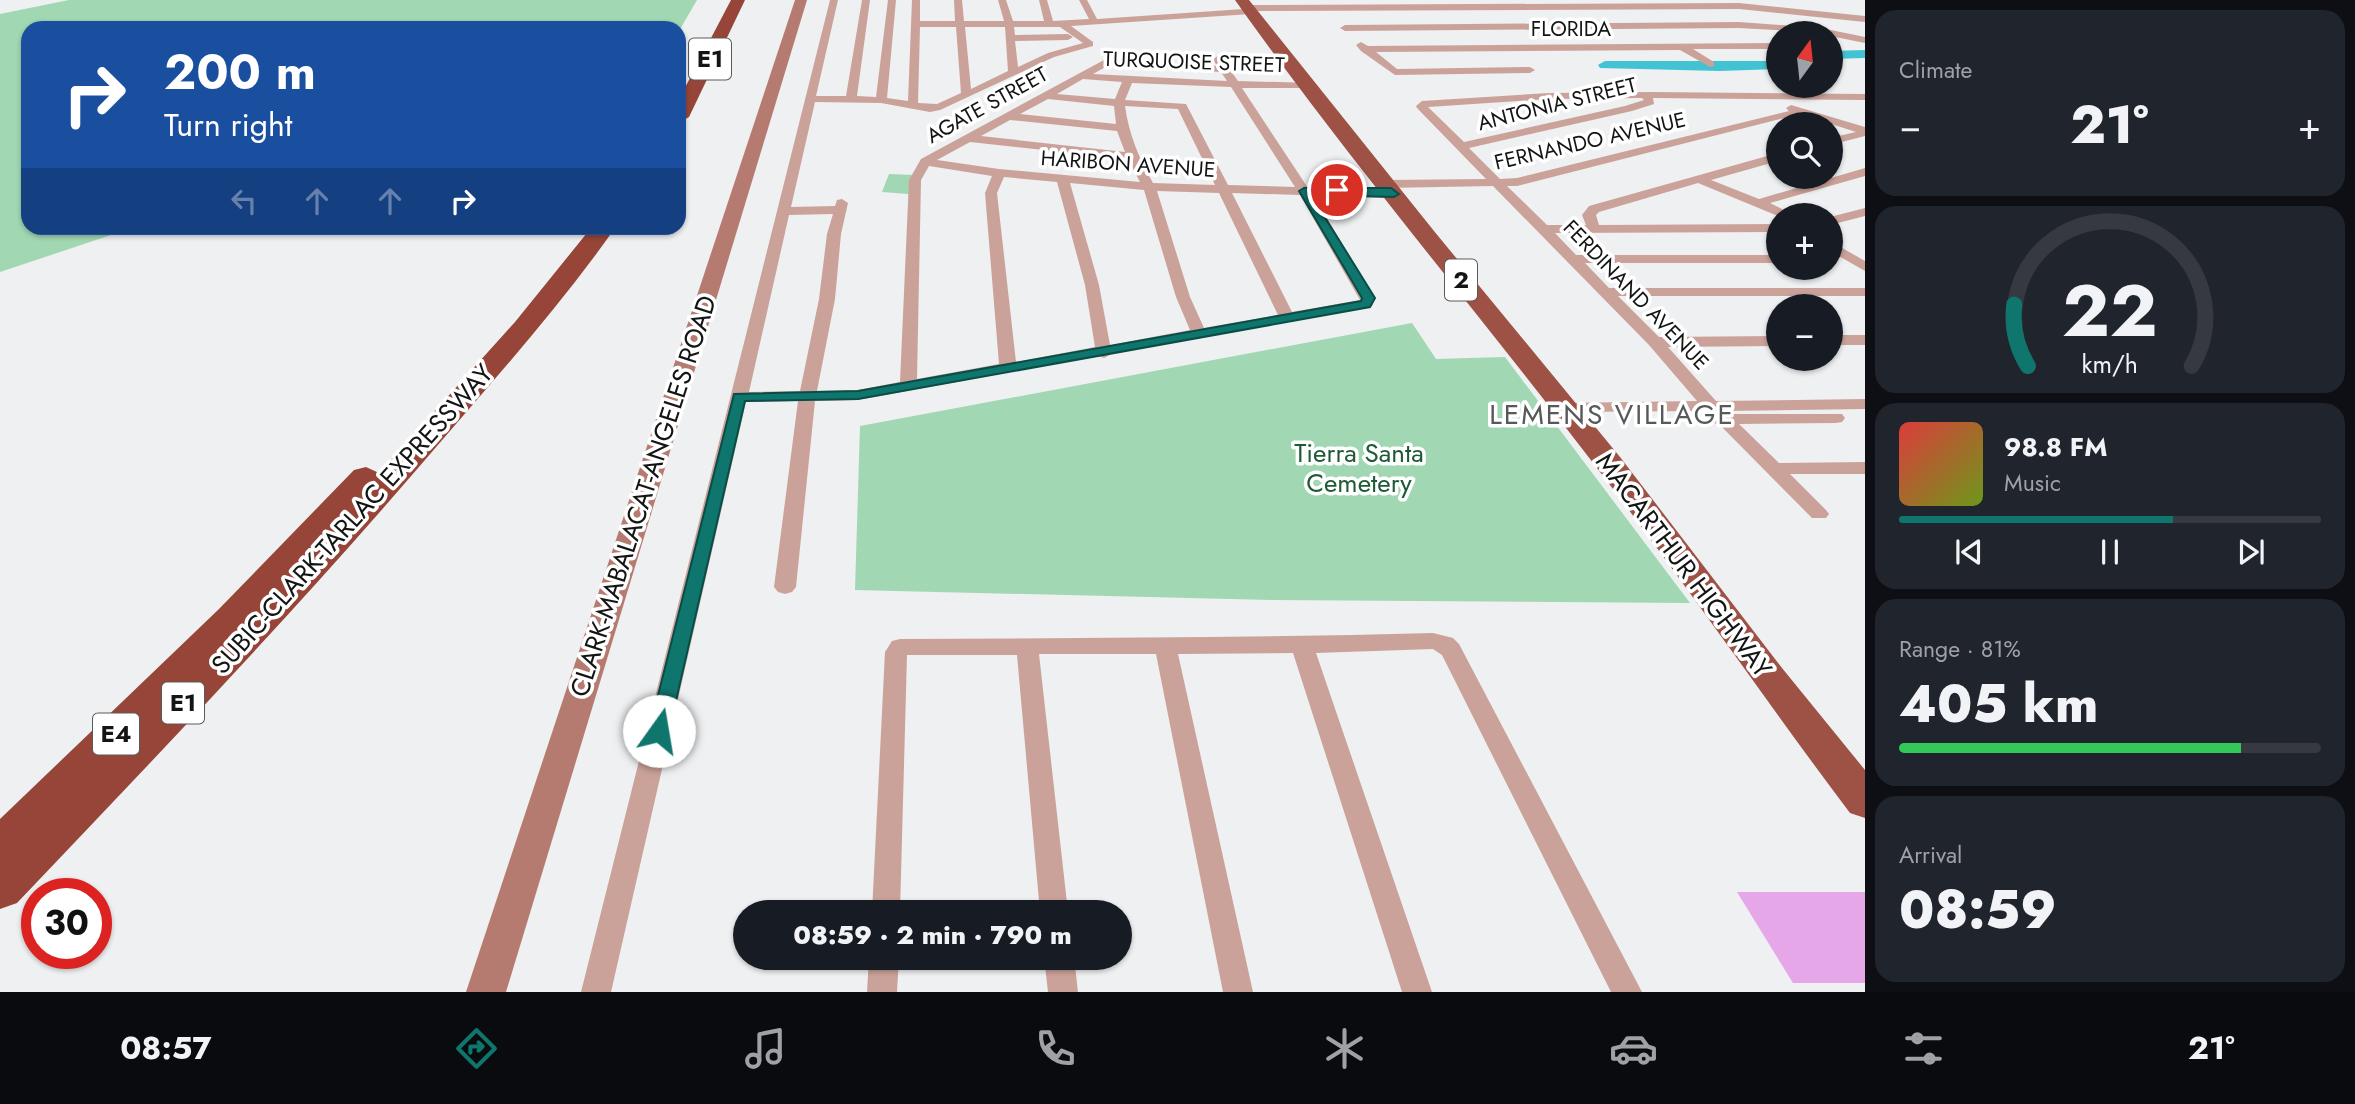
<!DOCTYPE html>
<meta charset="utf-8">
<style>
:root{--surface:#171b24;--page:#20242c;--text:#f1f3f6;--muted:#9ea1a6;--line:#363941;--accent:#0f766e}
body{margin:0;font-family:Jost,sans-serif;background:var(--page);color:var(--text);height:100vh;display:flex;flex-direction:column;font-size:26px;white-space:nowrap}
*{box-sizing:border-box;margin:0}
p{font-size:23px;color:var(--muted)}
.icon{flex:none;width:38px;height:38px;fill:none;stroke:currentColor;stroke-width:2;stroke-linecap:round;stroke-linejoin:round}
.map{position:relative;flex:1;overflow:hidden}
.sheet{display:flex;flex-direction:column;gap:10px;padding:10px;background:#0d0f14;width:490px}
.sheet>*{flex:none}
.banner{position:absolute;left:21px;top:21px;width:665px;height:214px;border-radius:21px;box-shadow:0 2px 5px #0004;background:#1a4fa0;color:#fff;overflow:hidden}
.needle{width:46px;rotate:15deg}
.controls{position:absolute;left:1766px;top:21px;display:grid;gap:14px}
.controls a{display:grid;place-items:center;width:77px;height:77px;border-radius:50%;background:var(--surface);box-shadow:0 2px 5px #0004;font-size:35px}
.speed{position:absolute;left:21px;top:878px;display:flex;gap:14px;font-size:35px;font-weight:700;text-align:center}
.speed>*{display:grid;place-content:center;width:91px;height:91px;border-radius:50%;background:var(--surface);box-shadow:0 2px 5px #0004;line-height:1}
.speed .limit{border:10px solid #d22;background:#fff;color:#111}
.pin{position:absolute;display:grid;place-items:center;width:60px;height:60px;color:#fff;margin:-30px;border:4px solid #fff;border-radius:50%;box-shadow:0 2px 7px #0007}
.me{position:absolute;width:77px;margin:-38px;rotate:13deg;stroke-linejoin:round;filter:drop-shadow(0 0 5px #0008)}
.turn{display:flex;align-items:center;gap:24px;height:147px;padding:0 28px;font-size:32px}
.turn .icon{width:91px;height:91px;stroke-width:2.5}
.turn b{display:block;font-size:49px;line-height:60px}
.lanes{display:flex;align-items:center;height:66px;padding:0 28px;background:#0003;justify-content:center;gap:35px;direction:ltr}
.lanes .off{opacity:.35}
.big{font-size:52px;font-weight:800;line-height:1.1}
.sheet .tile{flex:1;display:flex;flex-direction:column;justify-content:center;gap:10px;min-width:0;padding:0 24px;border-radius:21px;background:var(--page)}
.sheet .dial{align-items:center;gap:0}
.dial svg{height:182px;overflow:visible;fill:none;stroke:var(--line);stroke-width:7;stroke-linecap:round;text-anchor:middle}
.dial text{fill:var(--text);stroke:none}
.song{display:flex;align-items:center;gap:21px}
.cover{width:84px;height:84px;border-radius:10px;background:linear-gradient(135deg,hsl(0 70% 55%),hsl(80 70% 35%))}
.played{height:7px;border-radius:4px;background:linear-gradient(90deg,var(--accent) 65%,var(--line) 65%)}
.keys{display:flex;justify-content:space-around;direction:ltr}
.heat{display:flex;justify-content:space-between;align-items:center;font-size:38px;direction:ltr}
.charge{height:10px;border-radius:5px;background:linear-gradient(90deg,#34c759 81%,var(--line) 0)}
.trip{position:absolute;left:733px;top:900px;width:399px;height:70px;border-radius:35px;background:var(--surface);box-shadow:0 2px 5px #0004;font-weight:800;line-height:70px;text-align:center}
.tab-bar{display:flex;height:112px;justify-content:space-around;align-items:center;background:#090b0e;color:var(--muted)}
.tab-bar .icon{width:49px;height:49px}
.tab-bar .current{color:var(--accent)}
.tab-bar b{font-size:32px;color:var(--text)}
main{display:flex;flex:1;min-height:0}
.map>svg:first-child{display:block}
.green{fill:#a1d7b2}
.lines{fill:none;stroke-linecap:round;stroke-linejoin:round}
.river{fill:#42c3d3;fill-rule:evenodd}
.building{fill:#e6a7e8}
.minor{fill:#cba29a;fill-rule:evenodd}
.secondary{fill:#b67b70;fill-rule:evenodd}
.trunk{fill:#9e5245;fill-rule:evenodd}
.motorway{fill:#964538;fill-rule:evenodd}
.route{fill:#0f766e;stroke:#0a4d48;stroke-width:2}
.labels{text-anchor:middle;stroke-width:7;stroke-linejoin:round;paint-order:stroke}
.far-street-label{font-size:21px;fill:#131414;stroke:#fff}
.shield{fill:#fff;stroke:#5a5a5a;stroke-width:2}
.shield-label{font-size:24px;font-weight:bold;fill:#131414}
.park-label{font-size:26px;fill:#1f5a37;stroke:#fff}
.street-label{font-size:26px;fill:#131414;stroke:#fff}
.neighbourhood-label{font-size:28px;letter-spacing:2px;fill:#565859;stroke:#fff}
</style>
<main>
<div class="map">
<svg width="1865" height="992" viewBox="0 0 1865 992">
<rect width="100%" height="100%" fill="#eef0f1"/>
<g class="green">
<polygon points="69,0 697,0 679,31 679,28 28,28 28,228 132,228 0,272 0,14"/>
<polygon points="889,174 915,175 909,194 882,192"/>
<polygon points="1412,323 1436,359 1505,357 1690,603 1272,600 855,590 860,426"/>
</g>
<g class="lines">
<g class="river">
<polygon points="1865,50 1865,58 1830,59 1830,51"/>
<polygon points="1605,61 1778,61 1778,69 1720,71 1600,68 1598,65"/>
</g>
</g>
<polygon class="building" points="1737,892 1865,892 1865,983 1793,983"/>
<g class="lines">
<g class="minor">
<path d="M830,0h8l-22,96h30l16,-96h8l-13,96 19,1 12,-97h8l-9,98 21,3 4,-101h8v21h35l-1,-21h8l2,21h40l-6,-21h8l7,21h31l-5,-21h8l6,21 36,-2 -10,-19h8l10,19 147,-10 4,-4 491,-2 126,13v6l-126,-13 -484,2 -4,3 -180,12 22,16v4l-39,11 -114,53 -10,2 -49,-9 -66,-1 -24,105 44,-1 2,-6 5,-1 6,4 -7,31 -6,65 -18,92 41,-1 42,-8 9,-202 12,-21 196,-106 8,2 -7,5 99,6 -4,-7 5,-3 3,1 17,24 74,2v4l-4,1h-66l66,100 86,2 6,4 -6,4 -81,-3 62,103 -3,8 -261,48 -7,4 -6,-2 -240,44 -43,1 -19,186 -4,5 -7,2 -7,-2 -4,-5 24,-186 -52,1 -135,590h-30zM920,27h36l5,66 -24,11 -19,-1zM965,27h40l3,44 -37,18zM1014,27h46l23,16 -35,10 -30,14 -3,-26 53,-1 5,-3 -5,-3 -53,1zM1109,65l112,7 6,9 -134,-7zM1083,79l39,3 -7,17 -58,-5zM1132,83l99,4 64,100 -67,-2 -42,-81 -61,-4zM1048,99l66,7 2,18 -96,-10zM1125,106l53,3 37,76 -62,-2c-14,-25 -24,-48 -28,-77zM1010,120l107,11 8,21 -144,-16zM970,142l158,17 12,23 -141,-13 -62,-9zM929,166l63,10 -7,17 14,171 -82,15 4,-199zM1004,177l53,5 28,103 10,62 -79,15 -19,-169zM1070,183l74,7 32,107 14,33 -80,15 -11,-60zM1157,191l62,2 59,122 -74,13 -14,-31zM1232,193l68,2 60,105 -68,12zM833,214l-6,20 -8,65 -19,92 -51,1 40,-177z"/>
<polygon points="1739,22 1821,28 1865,37 1865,43 1830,36 1830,33 1739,28 1345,31 1340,28 1345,25"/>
<polygon points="1361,42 1368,46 1778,43 1778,49 1693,49 1714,62 1714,66 1710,67 1680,50 1376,52 1397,69 1530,67 1535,70 1530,73 1395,75 1361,51 1356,45"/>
<path d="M1652,92l213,2v6l-212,-2 1,6 -22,7 -163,37 31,31 17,-1 272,-67 -3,-3 5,-3 74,22v9l-35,9v-7l26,-6 -56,-18 -283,72h-10l40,39h39l-4,-10 7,-9 189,-53v8l-67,19 48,19 106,-31v8l-95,27 24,12 -16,1 -80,-33 -99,29 -3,3 3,10 179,-1v8l-223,1 21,22h202v8h-193l24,25h256v8h-247l41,41 119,-1v10l-110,1 48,54 149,-2v10l-139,2 3,3h113l3,4 -3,4 -6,1 -97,1 40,39 86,-1v12h-75l36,36 3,4 -3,4h-14l-93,-94 -6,-1 -7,-12 -148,1 -3,-4 9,-5 133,-2 -48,-56 -156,-159 -108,2 -6,-4 6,-4 101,-1 -69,-71 -1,-2 6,-5 127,-8zM1642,98l2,2 -19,6 -161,36 -36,-35 121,-8z"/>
<polygon points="1865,208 1865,216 1830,225 1830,217"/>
<polygon points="1830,241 1865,261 1865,271 1830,251"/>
<rect x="1830" y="335" width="35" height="10"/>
<path d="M1433,633l20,5 6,6 183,348h-31l-169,-337 -9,-6 -117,4 116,339h-30l-109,-339 -115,1 75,338h-30l-67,-338h-117l29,258h-28l-23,-257h-110l-7,257h-28l13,-260 7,-11 8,-2c178,-1 355,-1 533,-6z"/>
<polygon points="869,957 899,957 897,992 867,992"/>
<polygon points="1044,957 1074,957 1078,992 1048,992"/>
</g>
<polygon class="secondary" points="795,0 807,0 506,992 466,992"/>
<path class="trunk" d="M1235,0h14l185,231 186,226 162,211 83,102v48l-15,-5c-86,-114 -166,-232 -253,-345 -120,-157 -248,-307 -362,-468z"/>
<g class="motorway">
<polygon points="731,0 745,0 689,117 679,123 679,99"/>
<path d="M591,228h24c-54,77 -117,147 -178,218 -134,157 -277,307 -420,457l-17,6v-90l219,-210 135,-139 12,-3 13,6 136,-151z"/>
</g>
</g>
<polygon class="route" points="1304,188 1391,188 1399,194 1394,197 1311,195 1375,298 1370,307 858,399 745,401 669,731 666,736 659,739 652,736 649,731 734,394 858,391 1361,301 1362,298 1299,191"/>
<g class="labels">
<g class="far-street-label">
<text x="1571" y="36">FLORIDA</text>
<text transform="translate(1194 62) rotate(2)" y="7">TURQUOISE STREET</text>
<text transform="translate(1557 104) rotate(-14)" y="7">ANTONIA STREET</text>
<text transform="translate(987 105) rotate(-29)" y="7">AGATE STREET</text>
<text transform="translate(1590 141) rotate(-13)" y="7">FERNANDO AVENUE</text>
<text transform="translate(1128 164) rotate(4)" y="7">HARIBON AVENUE</text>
<text transform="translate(1636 295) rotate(46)" y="7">FERDINAND AVENUE</text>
</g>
<g class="shield">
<rect x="689" y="38.5" width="42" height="41" rx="5"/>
<rect x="1445" y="259.5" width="32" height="41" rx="5"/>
<rect x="162" y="682.5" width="42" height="41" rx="5"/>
<rect x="93" y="713.5" width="46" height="41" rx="5"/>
</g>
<g class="shield-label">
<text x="710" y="67">E1</text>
<text x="1461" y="288">2</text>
<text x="183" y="711">E1</text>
<text x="116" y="742">E4</text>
</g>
<g class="park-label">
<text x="1359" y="462">Tierra Santa<tspan x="1359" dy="30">Cemetery</tspan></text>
</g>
<g class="street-label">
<text transform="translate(643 496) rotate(-72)" y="9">CLARK-MABALACAT-ANGELES ROAD</text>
<text transform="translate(352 519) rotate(-48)" y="9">SUBIC-CLARK-TARLAC EXPRESSWAY</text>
<text transform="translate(1684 565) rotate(53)" y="9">MACARTHUR HIGHWAY</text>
</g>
<g class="neighbourhood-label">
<text x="1612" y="424">LEMENS VILLAGE</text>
</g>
</g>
</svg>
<div class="controls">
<a><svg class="needle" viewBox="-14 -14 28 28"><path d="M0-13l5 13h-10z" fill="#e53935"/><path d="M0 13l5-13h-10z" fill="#9ea1a6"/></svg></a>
<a><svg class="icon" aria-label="search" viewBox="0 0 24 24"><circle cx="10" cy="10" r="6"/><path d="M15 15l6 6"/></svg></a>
<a>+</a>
<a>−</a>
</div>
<div class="speed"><div class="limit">30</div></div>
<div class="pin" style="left:1337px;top:190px;background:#d93025"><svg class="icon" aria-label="arrive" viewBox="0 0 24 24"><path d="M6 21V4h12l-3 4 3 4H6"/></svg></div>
<svg class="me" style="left:659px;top:731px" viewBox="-20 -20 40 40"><circle r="19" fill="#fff"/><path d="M0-13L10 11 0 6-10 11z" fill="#0f766e"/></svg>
<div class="trip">08:59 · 2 min · 790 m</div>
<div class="banner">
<div class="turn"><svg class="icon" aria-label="right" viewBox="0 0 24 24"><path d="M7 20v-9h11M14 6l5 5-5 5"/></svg><div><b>200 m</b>Turn right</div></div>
<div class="lanes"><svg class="icon off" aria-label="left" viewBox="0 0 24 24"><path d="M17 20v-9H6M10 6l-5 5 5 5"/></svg><svg class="icon off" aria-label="ahead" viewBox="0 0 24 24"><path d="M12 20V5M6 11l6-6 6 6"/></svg><svg class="icon off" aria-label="ahead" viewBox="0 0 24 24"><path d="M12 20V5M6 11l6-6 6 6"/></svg><svg class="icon" aria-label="right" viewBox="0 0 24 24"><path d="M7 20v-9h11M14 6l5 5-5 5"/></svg></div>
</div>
</div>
<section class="sheet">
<div class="tile"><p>Climate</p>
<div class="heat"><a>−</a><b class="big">21°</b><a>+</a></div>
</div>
<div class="tile dial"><svg viewBox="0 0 100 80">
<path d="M14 69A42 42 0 1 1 86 69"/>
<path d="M14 69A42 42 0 0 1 8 42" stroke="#0f766e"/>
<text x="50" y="56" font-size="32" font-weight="700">22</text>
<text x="50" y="72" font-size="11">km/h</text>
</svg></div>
<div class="tile">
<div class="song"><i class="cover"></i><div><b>98.8 FM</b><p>Music</p></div></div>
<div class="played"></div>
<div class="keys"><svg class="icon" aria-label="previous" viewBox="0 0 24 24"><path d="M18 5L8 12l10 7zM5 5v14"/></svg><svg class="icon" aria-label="pause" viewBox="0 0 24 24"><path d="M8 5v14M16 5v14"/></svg><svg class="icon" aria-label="next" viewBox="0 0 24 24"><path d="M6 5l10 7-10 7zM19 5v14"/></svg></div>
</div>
<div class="tile"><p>Range · 81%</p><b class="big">405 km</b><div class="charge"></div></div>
<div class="tile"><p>Arrival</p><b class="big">08:59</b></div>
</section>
</main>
<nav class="tab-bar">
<b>08:57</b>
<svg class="icon current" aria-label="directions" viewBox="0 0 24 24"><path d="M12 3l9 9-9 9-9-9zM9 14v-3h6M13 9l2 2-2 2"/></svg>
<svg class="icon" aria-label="music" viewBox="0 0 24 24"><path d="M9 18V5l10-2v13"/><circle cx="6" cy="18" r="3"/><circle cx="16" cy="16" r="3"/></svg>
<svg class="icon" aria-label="phone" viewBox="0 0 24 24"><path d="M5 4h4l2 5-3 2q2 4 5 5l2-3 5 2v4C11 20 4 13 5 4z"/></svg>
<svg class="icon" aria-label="climate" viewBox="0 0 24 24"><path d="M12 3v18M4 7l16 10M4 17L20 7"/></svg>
<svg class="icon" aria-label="car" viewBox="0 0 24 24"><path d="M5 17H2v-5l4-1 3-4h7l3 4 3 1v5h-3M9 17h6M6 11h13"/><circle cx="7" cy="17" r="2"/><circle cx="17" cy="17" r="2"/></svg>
<svg class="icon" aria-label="filters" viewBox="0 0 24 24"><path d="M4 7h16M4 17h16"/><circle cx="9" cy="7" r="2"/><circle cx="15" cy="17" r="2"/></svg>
<b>21°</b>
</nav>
